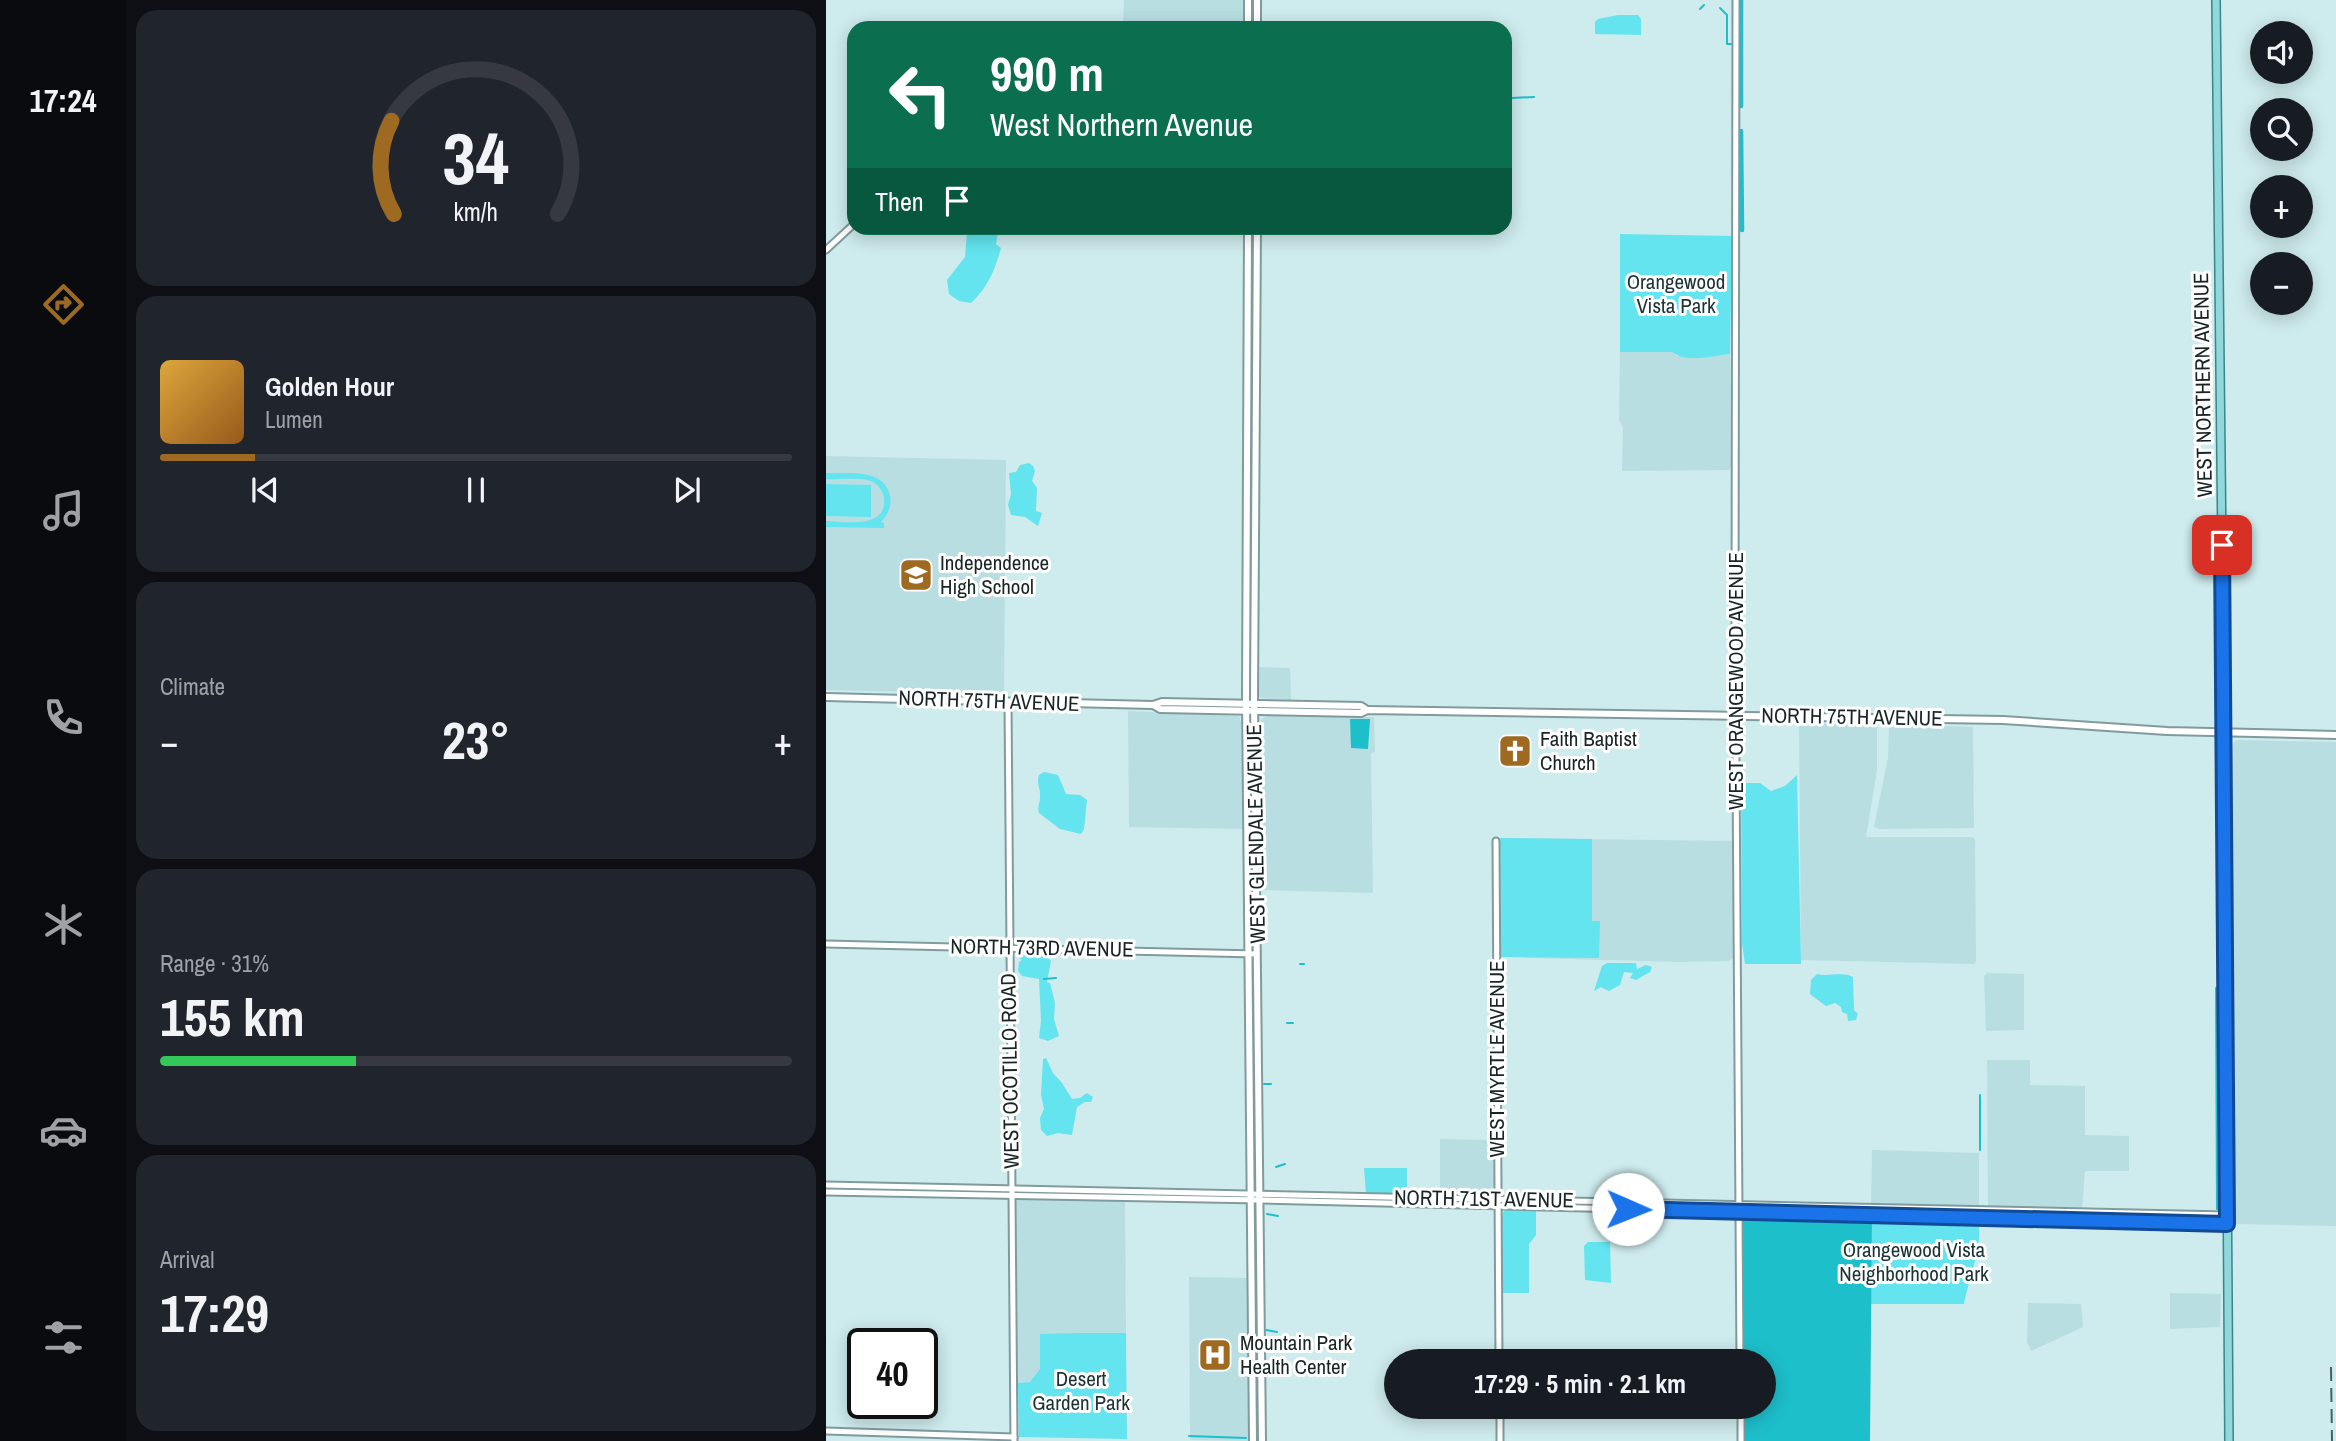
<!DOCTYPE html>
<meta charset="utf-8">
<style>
:root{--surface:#171b24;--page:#20242c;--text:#f1f3f6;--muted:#9ea1a6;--line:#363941;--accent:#9e6a21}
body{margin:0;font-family:"Archivo Narrow",sans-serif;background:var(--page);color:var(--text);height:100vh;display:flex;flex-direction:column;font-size:26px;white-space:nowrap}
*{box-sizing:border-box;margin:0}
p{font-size:23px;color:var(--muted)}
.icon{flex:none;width:38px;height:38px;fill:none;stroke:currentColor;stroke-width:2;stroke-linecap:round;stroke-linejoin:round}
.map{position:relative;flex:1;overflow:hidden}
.drawer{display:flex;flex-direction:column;gap:10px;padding:10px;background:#0d0f14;width:700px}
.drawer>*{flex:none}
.top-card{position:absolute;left:21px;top:21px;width:665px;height:214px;border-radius:21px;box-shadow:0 4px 18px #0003;background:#0b6e4f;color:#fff;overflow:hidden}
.buttons{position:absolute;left:1424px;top:21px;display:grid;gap:14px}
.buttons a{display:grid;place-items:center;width:63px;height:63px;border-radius:50%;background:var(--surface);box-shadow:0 4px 18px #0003;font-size:35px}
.speed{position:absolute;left:21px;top:1328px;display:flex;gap:14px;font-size:35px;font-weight:700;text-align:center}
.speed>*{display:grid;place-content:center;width:91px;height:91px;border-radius:50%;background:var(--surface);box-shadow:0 4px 18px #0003;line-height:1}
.speed .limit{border:4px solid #111;border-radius:10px;background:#fff;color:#111}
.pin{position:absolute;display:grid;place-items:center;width:60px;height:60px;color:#fff;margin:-30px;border-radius:14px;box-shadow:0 4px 10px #0006}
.me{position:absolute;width:77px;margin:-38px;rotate:91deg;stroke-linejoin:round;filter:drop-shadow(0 0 5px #0008)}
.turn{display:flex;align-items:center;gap:24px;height:147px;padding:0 28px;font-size:32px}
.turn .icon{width:91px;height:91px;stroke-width:2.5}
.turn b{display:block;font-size:49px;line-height:60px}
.then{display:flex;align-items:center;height:66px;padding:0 28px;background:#0003;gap:14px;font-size:26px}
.big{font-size:52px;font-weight:700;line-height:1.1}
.drawer .widget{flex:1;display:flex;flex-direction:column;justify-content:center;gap:10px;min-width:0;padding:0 24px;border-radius:21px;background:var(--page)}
.drawer .dial{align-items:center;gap:0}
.dial svg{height:182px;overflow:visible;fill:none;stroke:var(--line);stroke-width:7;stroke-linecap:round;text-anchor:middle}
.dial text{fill:var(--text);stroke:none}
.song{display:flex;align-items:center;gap:21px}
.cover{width:84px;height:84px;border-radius:10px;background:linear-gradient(135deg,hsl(40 70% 55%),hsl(30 70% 35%))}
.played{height:7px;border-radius:4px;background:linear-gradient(90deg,var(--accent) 15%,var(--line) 15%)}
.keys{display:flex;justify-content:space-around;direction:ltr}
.heat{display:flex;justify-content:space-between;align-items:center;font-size:38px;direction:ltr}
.charge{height:10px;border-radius:5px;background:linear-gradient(90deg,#34c759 31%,var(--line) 0)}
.trip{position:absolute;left:558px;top:1349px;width:392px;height:70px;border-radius:35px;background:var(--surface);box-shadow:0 4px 18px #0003;font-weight:700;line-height:70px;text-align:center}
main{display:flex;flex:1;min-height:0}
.tabs{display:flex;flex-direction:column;width:126px;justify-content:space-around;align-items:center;background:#090b0e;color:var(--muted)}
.tabs .icon{width:49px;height:49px}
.tabs .selected{color:var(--accent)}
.tabs b{font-size:32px;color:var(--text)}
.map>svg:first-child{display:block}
.built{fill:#b9dee2}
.green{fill:#63e4ef}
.water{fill:#1dbfcb}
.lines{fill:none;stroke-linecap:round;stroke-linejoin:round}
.stream{stroke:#1dbfcb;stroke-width:2}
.canal{stroke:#1dbfcb;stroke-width:4.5}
.tertiary-casing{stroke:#809b9e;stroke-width:9}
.secondary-casing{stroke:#809b9e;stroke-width:10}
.primary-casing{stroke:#37878d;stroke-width:10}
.tertiary{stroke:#fff;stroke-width:5}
.secondary{stroke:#fff;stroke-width:6}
.primary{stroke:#91d7dc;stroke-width:7}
.rail{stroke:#4e5e60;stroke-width:2;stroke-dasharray:14 7;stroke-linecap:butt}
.route-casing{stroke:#114b97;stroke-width:18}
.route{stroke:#1a73e8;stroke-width:12}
.labels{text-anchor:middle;stroke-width:6;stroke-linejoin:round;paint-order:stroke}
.park-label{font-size:21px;fill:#1b3335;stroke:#fff}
.street-label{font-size:21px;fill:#192425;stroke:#fff}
.poi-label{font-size:21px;fill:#192425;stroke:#fff;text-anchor:start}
</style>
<main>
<nav class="tabs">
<b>17:24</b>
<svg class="icon selected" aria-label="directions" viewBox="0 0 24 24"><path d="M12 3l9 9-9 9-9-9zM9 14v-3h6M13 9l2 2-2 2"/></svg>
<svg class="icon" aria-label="music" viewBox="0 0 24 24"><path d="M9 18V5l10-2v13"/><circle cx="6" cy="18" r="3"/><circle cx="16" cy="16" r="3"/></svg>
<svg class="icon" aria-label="phone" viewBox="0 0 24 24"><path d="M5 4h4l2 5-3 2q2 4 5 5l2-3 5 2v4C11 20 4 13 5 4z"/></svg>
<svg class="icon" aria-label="climate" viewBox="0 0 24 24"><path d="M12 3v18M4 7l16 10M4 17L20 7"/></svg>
<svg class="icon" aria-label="car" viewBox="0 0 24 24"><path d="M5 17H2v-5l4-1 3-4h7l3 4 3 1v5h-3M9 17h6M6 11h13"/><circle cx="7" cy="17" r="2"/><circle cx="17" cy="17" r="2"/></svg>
<svg class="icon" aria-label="filters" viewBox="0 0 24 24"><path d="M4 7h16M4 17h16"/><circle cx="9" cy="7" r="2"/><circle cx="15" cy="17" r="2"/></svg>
</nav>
<section class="drawer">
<div class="widget dial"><svg viewBox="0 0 100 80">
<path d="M14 69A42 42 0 1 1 86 69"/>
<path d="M14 69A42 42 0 0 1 13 28" stroke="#9e6a21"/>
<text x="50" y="56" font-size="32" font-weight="700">34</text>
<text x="50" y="72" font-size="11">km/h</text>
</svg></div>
<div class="widget">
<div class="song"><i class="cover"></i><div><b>Golden Hour</b><p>Lumen</p></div></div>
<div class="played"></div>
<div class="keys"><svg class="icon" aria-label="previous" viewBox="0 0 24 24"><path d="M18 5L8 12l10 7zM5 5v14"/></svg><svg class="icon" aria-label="pause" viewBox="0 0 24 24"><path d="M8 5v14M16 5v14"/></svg><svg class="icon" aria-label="next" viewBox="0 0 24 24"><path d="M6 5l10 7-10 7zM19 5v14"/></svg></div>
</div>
<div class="widget"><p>Climate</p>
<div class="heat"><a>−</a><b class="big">23°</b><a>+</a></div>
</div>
<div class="widget"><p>Range · 31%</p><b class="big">155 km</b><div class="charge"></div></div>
<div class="widget"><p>Arrival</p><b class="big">17:29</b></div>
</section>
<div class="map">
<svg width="1510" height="1441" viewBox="0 0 1510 1441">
<rect width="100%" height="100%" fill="#ceebed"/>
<g class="built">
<polygon points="298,0 418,0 418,28 297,28"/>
<polygon points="794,352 846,352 851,356 884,357 904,354 905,466 903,470 796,471 797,428 793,420"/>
<polygon points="0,456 180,460 178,694 0,690"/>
<polygon points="432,667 464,668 465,700 434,698 432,694"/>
<polygon points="302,711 413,716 415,722 417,829 303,827"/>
<polygon points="441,716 548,717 549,752 545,753 547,893 434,890 436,827 433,779 435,762 435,719"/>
<polygon points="973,722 1051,726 1051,770 1040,837 1146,837 1149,839 1150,961 1149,964 975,960"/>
<polygon points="1067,724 1147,727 1148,828 1054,829 1048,827 1062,758 1063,727"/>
<polygon points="1413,740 1510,742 1510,1226 1408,1224 1405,747 1409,741"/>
<polygon points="674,838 907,841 908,957 903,961 853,962 675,957"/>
<polygon points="1161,973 1198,974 1198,1030 1160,1031 1158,976"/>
<polygon points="1161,1060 1204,1060 1204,1085 1259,1086 1259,1135 1303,1136 1303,1171 1259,1171 1256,1209 1166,1208 1162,1205"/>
<polygon points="614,1139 667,1140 668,1189 666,1195 614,1196"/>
<polygon points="1046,1150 1153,1153 1153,1205 1151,1208 1045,1206"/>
<polygon points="194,1198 299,1200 300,1333 214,1335 214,1370 204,1382 192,1383 190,1202"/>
<polygon points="363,1277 421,1278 423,1441 364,1440"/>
<polygon points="1344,1293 1395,1294 1394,1327 1344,1329"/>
<polygon points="1202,1303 1255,1304 1257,1327 1205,1351 1201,1342"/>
</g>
<g class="green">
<polygon points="792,15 812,15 815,19 815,35 769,34 769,22 772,19"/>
<path d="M145,228l27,5 -2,11 5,4c-6,22 -13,39 -30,55l-12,-2 -10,-7 -2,-14 18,-23 2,-24z"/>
<path d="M794,234l112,2 -2,118c-16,2 -45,9 -58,-2h-52z"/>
<polygon points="203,463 207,466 209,471 206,481 211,488 210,511 216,513 212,526 199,517 185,515 182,505 185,494 183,473 190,472 194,465"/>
<path d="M0,473c22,1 58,-6 64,23 2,10 -2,19 -9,26l3,1v5l-58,-1v-6c18,1 62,8 58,-23 -1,-7 -6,-14 -13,-17 -13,-4 -32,-1 -45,-2z"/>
<polygon points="0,484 45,485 45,517 0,516"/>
<path d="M218,772l14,3 8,19 14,1 7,5 -3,29 -3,5 -21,-5 -21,-16c-2,-7 1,-9 1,-16 1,-9 -4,-13 -1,-22z"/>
<polygon points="971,775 975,964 919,964 916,943 915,783 934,783 945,791 959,786"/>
<polygon points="674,838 766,839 766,921 774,921 773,958 675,957"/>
<polygon points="196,954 220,956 225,961 221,982 224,983 229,1003 228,1019 233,1036 222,1041 213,1038 215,1021 213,979 196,976 192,971 193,962 196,960 193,958"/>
<polygon points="781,963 810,963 811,969 820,965 826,967 824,972 810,980 804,978 807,973 798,972 794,985 783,991 775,987 768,991 776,966"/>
<path d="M991,974c12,3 26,-3 36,3l1,33 4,4 -2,6 -8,1 -1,-7 -5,-2 -1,-5 -6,-4 -9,3 -16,-12 1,-14z"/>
<polygon points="220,1058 227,1073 236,1083 246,1099 254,1098 261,1093 267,1097 265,1102 259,1102 251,1107 246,1135 232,1133 221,1136 215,1130 214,1118 218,1109 215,1095 217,1059"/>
<polygon points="538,1168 581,1168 581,1193 540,1193"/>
<polygon points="682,1209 710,1210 710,1235 703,1244 703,1293 677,1293 676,1216 678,1210"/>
<path d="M1046,1218l106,4c6,21 -10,59 -14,82h-93z"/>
<polygon points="762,1242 784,1242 785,1283 759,1280 758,1246"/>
<polygon points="254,1333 300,1333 301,1439 193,1437 192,1383 204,1382 214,1369 214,1334"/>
</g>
<g class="water">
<polygon points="524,719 544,719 542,749 525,748"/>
<polygon points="921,1215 1046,1218 1044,1441 918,1441 918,1407 938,1407 938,1362 917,1361 916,1219"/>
</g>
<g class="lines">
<g class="stream">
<polyline points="894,8 901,15 901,44 906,44"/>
<polyline points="874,9 878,5"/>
<polyline points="679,94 686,98 708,97"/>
<polyline points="474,964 478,964"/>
<polyline points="218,979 230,978"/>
<polyline points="1390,988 1391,1209"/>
<polyline points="461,1023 467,1023"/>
<polyline points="438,1084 445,1084"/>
<polyline points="1154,1150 1154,1095"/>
<polyline points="450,1167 459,1164"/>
<polyline points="441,1214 452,1216"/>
<polyline points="440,1330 451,1332"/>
<polyline points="363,1436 420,1438"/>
</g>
<g class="canal">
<polyline points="915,106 915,0"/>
<polyline points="915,131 916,230"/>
</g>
<defs>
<g id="tertiary">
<polyline points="910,0 909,621 914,1362"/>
<polyline points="0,250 28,224"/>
<polyline points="182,702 188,1441"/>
<polyline points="670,841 673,1362"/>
<polyline points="0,944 431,954"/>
<polyline points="0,1185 1401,1215"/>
<polyline points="0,1192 434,1200 1401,1224"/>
<polyline points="674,1407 674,1441"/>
<polyline points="915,1407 915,1441"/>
<polyline points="0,1431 188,1437"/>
</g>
<g id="secondary">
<polyline points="422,28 422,0"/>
<polyline points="431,28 431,0"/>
<polyline points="422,228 420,698 427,1441"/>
<polyline points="431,228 428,697 436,1441"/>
<polyline points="0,697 327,705 336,702 535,706 541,710"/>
<polyline points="327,705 334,709 535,713 541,710 1177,720 1341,731 1510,735"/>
</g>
<polyline id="primary" points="1390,0 1398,733 1403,1441"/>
</defs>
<use href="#tertiary" class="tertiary-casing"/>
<use href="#secondary" class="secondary-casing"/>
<use href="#primary" class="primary-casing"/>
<use href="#tertiary" class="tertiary"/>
<use href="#secondary" class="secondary"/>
<use href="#primary" class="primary"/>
<polyline class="rail" points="1505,1367 1506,1441"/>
</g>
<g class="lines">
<defs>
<polyline id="route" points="802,1209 1401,1224 1396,545"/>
</defs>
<use href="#route" class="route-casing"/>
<use href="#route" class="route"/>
</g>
<defs>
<symbol id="school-square" viewBox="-11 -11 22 22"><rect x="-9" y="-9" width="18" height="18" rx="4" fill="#9e6a21" stroke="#fff"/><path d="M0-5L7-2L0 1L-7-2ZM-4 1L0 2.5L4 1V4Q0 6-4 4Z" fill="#fff"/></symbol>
<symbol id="church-square" viewBox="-11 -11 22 22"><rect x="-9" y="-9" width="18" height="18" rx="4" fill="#9e6a21" stroke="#fff"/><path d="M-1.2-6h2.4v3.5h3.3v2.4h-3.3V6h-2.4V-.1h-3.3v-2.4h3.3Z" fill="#fff"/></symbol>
<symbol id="hospital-square" viewBox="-11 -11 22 22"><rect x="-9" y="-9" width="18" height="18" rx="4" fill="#9e6a21" stroke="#fff"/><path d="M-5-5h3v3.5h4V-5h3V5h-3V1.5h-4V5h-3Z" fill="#fff"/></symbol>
</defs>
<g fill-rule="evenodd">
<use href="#school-square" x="71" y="556" width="38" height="38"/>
<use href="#church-square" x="670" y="732" width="38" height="38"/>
<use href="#hospital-square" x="370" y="1336" width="38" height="38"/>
</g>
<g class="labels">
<g class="park-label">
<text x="850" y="289">Orangewood<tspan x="850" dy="24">Vista Park</tspan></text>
<text x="1088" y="1257">Orangewood Vista<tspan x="1088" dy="24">Neighborhood Park</tspan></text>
<text x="255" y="1386">Desert<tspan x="255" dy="24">Garden Park</tspan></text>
</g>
<g class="street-label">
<text transform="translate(1377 385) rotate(-91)" y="7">WEST NORTHERN AVENUE</text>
<text transform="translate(910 681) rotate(-90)" y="7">WEST ORANGEWOOD AVENUE</text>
<text transform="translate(163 701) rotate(2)" y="7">NORTH 75TH AVENUE</text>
<text transform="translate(1026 717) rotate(1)" y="7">NORTH 75TH AVENUE</text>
<text transform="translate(430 834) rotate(-91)" y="7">WEST GLENDALE AVENUE</text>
<text transform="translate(216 948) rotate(1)" y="7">NORTH 73RD AVENUE</text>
<text transform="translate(671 1059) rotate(-90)" y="7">WEST MYRTLE AVENUE</text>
<text transform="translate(184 1071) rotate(-91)" y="7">WEST OCOTILLO ROAD</text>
<text transform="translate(658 1199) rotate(1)" y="7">NORTH 71ST AVENUE</text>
</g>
<g class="poi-label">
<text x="114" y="570">Independence<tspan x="114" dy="24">High School</tspan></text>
<text x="714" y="746">Faith Baptist<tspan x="714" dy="24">Church</tspan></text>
<text x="414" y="1350">Mountain Park<tspan x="414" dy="24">Health Center</tspan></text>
</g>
</g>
</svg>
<div class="buttons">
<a><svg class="icon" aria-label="sound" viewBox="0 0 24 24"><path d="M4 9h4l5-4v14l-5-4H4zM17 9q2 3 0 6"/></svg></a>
<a><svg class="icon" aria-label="search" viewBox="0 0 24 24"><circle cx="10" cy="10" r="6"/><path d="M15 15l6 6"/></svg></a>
<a>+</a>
<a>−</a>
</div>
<div class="speed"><div class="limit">40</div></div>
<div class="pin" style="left:1396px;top:545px;background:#d93025"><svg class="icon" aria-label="arrive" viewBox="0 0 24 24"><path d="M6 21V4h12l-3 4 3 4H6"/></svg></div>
<svg class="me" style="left:802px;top:1209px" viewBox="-20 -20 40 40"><circle r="19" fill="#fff"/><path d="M0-13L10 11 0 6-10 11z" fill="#1a73e8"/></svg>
<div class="trip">17:29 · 5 min · 2.1 km</div>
<div class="top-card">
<div class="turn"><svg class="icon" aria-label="left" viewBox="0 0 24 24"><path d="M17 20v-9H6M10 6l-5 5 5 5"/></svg><div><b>990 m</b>West Northern Avenue</div></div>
<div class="then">Then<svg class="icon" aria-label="arrive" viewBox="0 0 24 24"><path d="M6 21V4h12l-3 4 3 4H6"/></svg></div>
</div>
</div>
</main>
